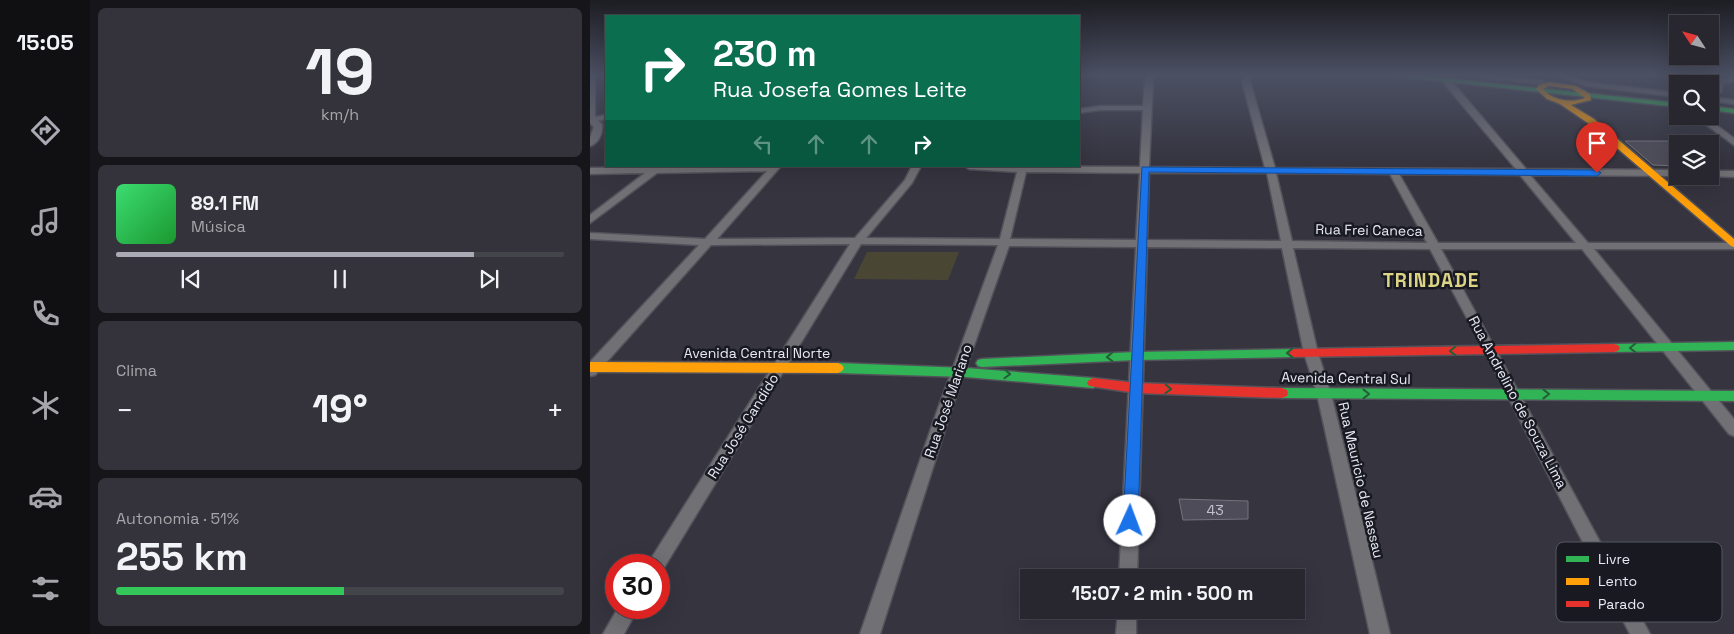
<!DOCTYPE html>
<html lang="pt">
<meta charset="utf-8">
<style>
:root{--surface:#28272f;--page:#34333b;--text:#f1f3f6;--muted:#a5a5aa;--line:#44444b;--accent:#aaaab5}
body{margin:0;font-family:"Space Grotesk",sans-serif;background:var(--page);color:var(--text);height:100vh;display:flex;flex-direction:column;font-size:19px;white-space:nowrap}
*{box-sizing:border-box;margin:0}
p{font-size:16px;color:var(--muted)}
.icon{flex:none;width:28px;height:28px;fill:none;stroke:currentColor;stroke-width:2;stroke-linecap:round;stroke-linejoin:round}
.map{position:relative;flex:1;overflow:hidden}
.drawer{display:flex;flex-direction:column;gap:8px;padding:8px;background:#16151a;width:500px}
.drawer>*{flex:none}
.top-card{position:absolute;left:15px;top:15px;width:475px;height:152px;border-radius:0px;box-shadow:0 5px 20px #0002,0 0 0 1px var(--line);background:#0b6e4f;color:#fff;overflow:hidden}
.needle{width:32px;rotate:306deg}
.tools{position:absolute;left:1079px;top:15px;display:grid;gap:10px}
.tools a{display:grid;place-items:center;width:50px;height:50px;border-radius:0px;background:var(--surface);box-shadow:0 5px 20px #0002,0 0 0 1px var(--line);font-size:25px}
.speed{position:absolute;left:15px;top:554px;display:flex;gap:10px;font-size:25px;font-weight:700;text-align:center}
.speed>*{display:grid;place-content:center;width:65px;height:65px;border-radius:50%;background:var(--surface);box-shadow:0 5px 20px #0002,0 0 0 1px var(--line);line-height:1}
.speed .limit{border:8px solid #d22;background:#fff;color:#111}
.pin{position:absolute;display:grid;place-items:center;width:42px;height:42px;color:#fff;margin:-51px -21px;border-radius:50% 50% 50% 0;rotate:-45deg;box-shadow:0 0 5px #0007}
.pin .icon{rotate:45deg}
.me{position:absolute;width:55px;margin:-28px;rotate:2deg;stroke-linejoin:round;filter:drop-shadow(0 0 4px #0008)}
.turn{display:flex;align-items:center;gap:18px;height:105px;padding:0 25px;font-size:22px}
.turn .icon{width:65px;height:65px;stroke-width:2.5}
.turn b{display:block;font-size:35px;line-height:42px}
.lanes{display:flex;align-items:center;height:48px;padding:0 25px;background:#0003;justify-content:center;gap:25px;direction:ltr}
.lanes .off{opacity:.35}
.big{font-size:38px;font-weight:700;line-height:1.1}
.drawer .card{flex:1;display:flex;flex-direction:column;justify-content:center;gap:8px;min-width:0;padding:0 18px;border-radius:8px;background:var(--page)}
.drawer .dial{align-items:center;gap:0}
.dial b{font-size:65px;line-height:1}
.song{display:flex;align-items:center;gap:15px}
.cover{width:60px;height:60px;border-radius:8px;background:linear-gradient(135deg,hsl(140 70% 55%),hsl(130 70% 35%))}
.played{height:5px;border-radius:2px;background:linear-gradient(90deg,var(--accent) 80%,var(--line) 80%)}
.keys{display:flex;justify-content:space-around;direction:ltr}
.heat{display:flex;justify-content:space-between;align-items:center;font-size:28px;direction:ltr}
.charge{height:8px;border-radius:4px;background:linear-gradient(90deg,#34c759 51%,var(--line) 0)}
.trip{position:absolute;left:430px;top:569px;width:285px;height:50px;border-radius:0px;background:var(--surface);box-shadow:0 5px 20px #0002,0 0 0 1px var(--line);font-weight:700;line-height:50px;text-align:center}
main{display:flex;flex:1;min-height:0}
.dock{display:flex;flex-direction:column;width:90px;justify-content:space-around;align-items:center;background:#101013;color:var(--muted)}
.dock .icon{width:35px;height:35px}
.dock .current{color:var(--accent)}
.dock b{font-size:22px;color:var(--text)}
.map>svg:first-child{display:block}
.green{fill:#494734}
.building{fill:#4d4c58;stroke:#74747d}
.lines{fill:none;stroke-linecap:round;stroke-linejoin:round}
.street-casing{stroke:#53525b;stroke-width:3}
.fast-casing{stroke:#53525b;stroke-width:3}
.slow-casing{stroke:#53525b;stroke-width:3}
.jam-casing{stroke:#53525b;stroke-width:3}
.street{fill:#707075;fill-rule:evenodd}
.fast{fill:#30b455;fill-rule:evenodd}
.slow{fill:#ff9f0a;fill-rule:evenodd}
.jam{fill:#e5322d;fill-rule:evenodd}
.oneway{stroke:#235f38}
.route{fill:#1a73e8;stroke:#114b97}
.labels{text-anchor:middle;stroke-width:5;stroke-linejoin:round;paint-order:stroke}
.street-label{font-size:14px;fill:#e9e9f5;stroke:#191921}
.near-number-label{font-size:14px;fill:#c2c2ce}
.district-label{font-size:19px;font-weight:bold;letter-spacing:1px;fill:#dbd385;stroke:#191921}
.key{fill:#191921;stroke:#575761;stroke-width:1}
.key-label{font-size:14px;fill:#e9e9f5}
</style>
<main>
<nav class="dock">
<b>15:05</b>
<svg class="icon current" aria-label="directions" viewBox="0 0 24 24"><path d="M12 3l9 9-9 9-9-9zM9 14v-3h6M13 9l2 2-2 2"/></svg>
<svg class="icon" aria-label="music" viewBox="0 0 24 24"><path d="M9 18V5l10-2v13"/><circle cx="6" cy="18" r="3"/><circle cx="16" cy="16" r="3"/></svg>
<svg class="icon" aria-label="phone" viewBox="0 0 24 24"><path d="M5 4h4l2 5-3 2q2 4 5 5l2-3 5 2v4C11 20 4 13 5 4z"/></svg>
<svg class="icon" aria-label="climate" viewBox="0 0 24 24"><path d="M12 3v18M4 7l16 10M4 17L20 7"/></svg>
<svg class="icon" aria-label="car" viewBox="0 0 24 24"><path d="M5 17H2v-5l4-1 3-4h7l3 4 3 1v5h-3M9 17h6M6 11h13"/><circle cx="7" cy="17" r="2"/><circle cx="17" cy="17" r="2"/></svg>
<svg class="icon" aria-label="filters" viewBox="0 0 24 24"><path d="M4 7h16M4 17h16"/><circle cx="9" cy="7" r="2"/><circle cx="15" cy="17" r="2"/></svg>
</nav>
<section class="drawer">
<div class="card dial"><b>19</b><p>km/h</p></div>
<div class="card">
<div class="song"><i class="cover"></i><div><b>89.1 FM</b><p>Música</p></div></div>
<div class="played"></div>
<div class="keys"><svg class="icon" aria-label="previous" viewBox="0 0 24 24"><path d="M18 5L8 12l10 7zM5 5v14"/></svg><svg class="icon" aria-label="pause" viewBox="0 0 24 24"><path d="M8 5v14M16 5v14"/></svg><svg class="icon" aria-label="next" viewBox="0 0 24 24"><path d="M6 5l10 7-10 7zM19 5v14"/></svg></div>
</div>
<div class="card"><p>Clima</p>
<div class="heat"><a>−</a><b class="big">19°</b><a>+</a></div>
</div>
<div class="card"><p>Autonomia · 51%</p><b class="big">255 km</b><div class="charge"></div></div>
</section>
<div class="map">
<svg width="1144" height="634" viewBox="0 0 1144 634">
<rect width="100%" height="100%" fill="#35343f"/>
<polygon class="green" points="277,252 369,252 358,280 264,279"/>
<g class="building">
<polygon points="1035,141 1088,141 1088,166 1063,165"/>
<polygon points="589,499 658,501 658,519 593,520"/>
</g>
<g class="lines">
<defs>
<g id="street">
<path d="M0,74h5v43l11,-2v4l-8,2 4,3c1,9 -3,19 -12,22v-8l4,-11 -4,-4z"/>
<path d="M559,74h7l-3,6 -4,87 116,1 -23,-87 5,-7h6l-3,7 25,87 241,1 -74,-88 -1,-2 4,-2h3l78,92 152,1v6l-148,-1 58,68h146v6h-140l140,170v17l-5,-2 -147,-185h-141l209,385h-20l-146,-284 -54,-101 -137,-1 25,105 13,41 59,240h-20l-53,-240 -13,-41 -22,-105 -135,-1 -10,331h-18l17,-331 -127,-1 -59,168 -70,220h-20l76,-220 62,-169 -137,-1 -199,327 -3,2v-8h-12l203,-321 -139,1 -116,130 -5,1v-14l109,-117 -109,-6v-6l115,6 62,-68 -110,2 -67,50v-8l55,-42 -55,1v-6l191,-2 -64,73 138,-1 50,-58 7,-14h9l-9,17 -46,55 134,1 17,-67 -48,-3 -4,-3 175,1 3,-57h-43l-21,3v-4l21,-3h43l2,-26zM436,172l114,1 -4,67 -126,-1zM559,173h118l14,68 -134,-1zM686,173l114,1 37,69 -135,-2zM809,174l121,1 56,68h-138z"/>
<polygon points="868,74 889,74 951,80 955,82 951,84 872,76"/>
<polygon points="963,74 973,74 997,82 1088,93 1088,97 996,86"/>
<polygon points="1144,77 1144,81 1133,84 1131,92 1122,97 1144,100 1144,104 1120,101 1120,92 1124,89 1127,80"/>
<polygon points="1104,116 1114,116 1144,138 1144,145"/>
<polygon points="1120,171 1144,171 1144,177 1118,176 1120,176"/>
<polygon points="28,608 48,608 34,634 13,634"/>
<polygon points="528,610 546,610 546,634 526,634"/>
</g>
<g id="fast">
<polygon points="801,74 818,74 1088,103 1088,107 804,76"/>
<polygon points="1120,106 1144,109 1144,113 1120,110"/>
<polygon points="1144,342 1144,350 1024,352 1020,351 1018,348 1020,345 1024,344"/>
<polygon points="704,349 708,350 710,353 708,356 704,357 546,360 392,367 388,366 386,363 388,360 392,359 546,352"/>
<polygon points="248,363 376,368 503,378 507,380 509,383 507,386 503,388 376,377 248,373 244,371 242,368 244,365"/>
<polygon points="692,388 1144,391 1144,401 692,398 687,396 686,393 687,390"/>
</g>
<g id="slow">
<path d="M959,82l27,4 14,8 1,6 -20,5 23,14 140,120v8l-3,-1 -143,-123 -28,-19 -13,-5 -11,-10 3,-4zM959,86l23,3 13,9c-15,5 -31,3 -42,-9z"/>
<polygon points="0,362 248,363 252,365 254,368 252,371 248,373 0,372"/>
</g>
<g id="jam">
<polygon points="1024,344 1028,345 1030,348 1028,351 1024,352 704,357 700,356 698,353 700,350 704,349"/>
<polygon points="503,378 546,383 692,388 697,390 698,393 697,396 692,398 546,393 499,386 497,383 499,380"/>
</g>
</defs>
<use href="#street" class="street-casing"/>
<use href="#fast" class="fast-casing"/>
<use href="#slow" class="slow-casing"/>
<use href="#jam" class="jam-casing"/>
<use href="#street" class="street"/>
<use href="#fast" class="fast"/>
<use href="#slow" class="slow"/>
<use href="#jam" class="jam"/>
</g>
<defs><path id="oneway-chevron" d="M-2-3.5L2.5 0L-2 3.5" fill="none" stroke-width="1.6" stroke-linecap="round" stroke-linejoin="round" transform="scale(1.25)"/></defs>
<g class="oneway">
<use href="#oneway-chevron" transform="translate(1043 348) rotate(179)"/>
<use href="#oneway-chevron" transform="translate(863 351) rotate(179)"/>
<use href="#oneway-chevron" transform="translate(700 353) rotate(179)"/>
<use href="#oneway-chevron" transform="translate(520 357) rotate(178)"/>
<use href="#oneway-chevron" transform="translate(417 374) rotate(2)"/>
<use href="#oneway-chevron" transform="translate(578 389) rotate(2)"/>
<use href="#oneway-chevron" transform="translate(776 394)"/>
<use href="#oneway-chevron" transform="translate(956 394)"/>
</g>
<linearGradient id="sky" x2="0" y2="1"><stop stop-color="#1d1d23"/><stop offset="0.46" stop-color="#4b5063"/><stop offset="1" stop-color="#4b5063" stop-opacity="0"/></linearGradient>
<rect width="1144" height="162" fill="url(#sky)"/>
<polygon class="route" points="552,167 1007,170 1011,173 1007,176 559,172 548,521 546,526 540,528 535,526 533,521"/>
<g class="labels">
<g class="street-label">
<text transform="translate(779 230) rotate(1)" y="5">Rua Frei Caneca</text>
<text x="167" y="358">Avenida Central Norte</text>
<text transform="translate(756 378) rotate(1)" y="5">Avenida Central Sul</text>
<text transform="translate(358 401) rotate(-71)" y="5">Rua José Mariano</text>
<text transform="translate(928 402) rotate(62)" y="5">Rua Andrelino de Souza Lima</text>
<text transform="translate(153 426) rotate(-58)" y="5">Rua José Candido</text>
<text transform="translate(771 480) rotate(77)" y="5">Rua Mauricio de Nassau</text>
</g>
<g class="near-number-label">
<text x="625" y="515">43</text>
</g>
<g class="district-label">
<text x="841" y="287">TRINDADE</text>
</g>
</g>
<rect x="966" y="542" width="166" height="80" rx="8" class="key"/>
<rect x="976" y="556" width="23" height="6" fill="#30b455"/>
<rect x="976" y="578" width="23" height="7" fill="#ff9f0a"/>
<rect x="976" y="601" width="23" height="6" fill="#e5322d"/>
<g class="key-label">
<text x="1008" y="564">Livre</text>
<text x="1008" y="586">Lento</text>
<text x="1008" y="609">Parado</text>
</g>
</svg>
<div class="tools">
<a><svg class="needle" viewBox="-14 -14 28 28"><path d="M0-13l5 13h-10z" fill="#e53935"/><path d="M0 13l5-13h-10z" fill="#a5a5aa"/></svg></a>
<a><svg class="icon" aria-label="search" viewBox="0 0 24 24"><circle cx="10" cy="10" r="6"/><path d="M15 15l6 6"/></svg></a>
<a><svg class="icon" aria-label="layers" viewBox="0 0 24 24"><path d="M12 4l9 5-9 5-9-5zM3 14l9 5 9-5"/></svg></a>
</div>
<div class="speed"><div class="limit">30</div></div>
<div class="pin" style="left:1007px;top:173px;background:#d93025"><svg class="icon" aria-label="arrive" viewBox="0 0 24 24"><path d="M6 21V4h12l-3 4 3 4H6"/></svg></div>
<svg class="me" style="left:540px;top:521px" viewBox="-20 -20 40 40"><circle r="19" fill="#fff"/><path d="M0-13L10 11 0 6-10 11z" fill="#1a73e8"/></svg>
<div class="trip">15:07 · 2 min · 500 m</div>
<div class="top-card">
<div class="turn"><svg class="icon" aria-label="right" viewBox="0 0 24 24"><path d="M7 20v-9h11M14 6l5 5-5 5"/></svg><div><b>230 m</b>Rua Josefa Gomes Leite</div></div>
<div class="lanes"><svg class="icon off" aria-label="left" viewBox="0 0 24 24"><path d="M17 20v-9H6M10 6l-5 5 5 5"/></svg><svg class="icon off" aria-label="ahead" viewBox="0 0 24 24"><path d="M12 20V5M6 11l6-6 6 6"/></svg><svg class="icon off" aria-label="ahead" viewBox="0 0 24 24"><path d="M12 20V5M6 11l6-6 6 6"/></svg><svg class="icon" aria-label="right" viewBox="0 0 24 24"><path d="M7 20v-9h11M14 6l5 5-5 5"/></svg></div>
</div>
</div>
</main>
